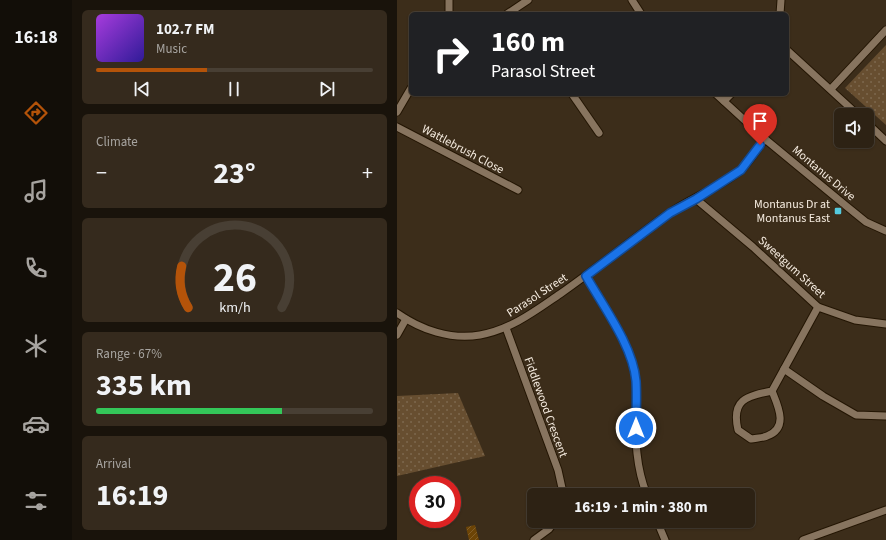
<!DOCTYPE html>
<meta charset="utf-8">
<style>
:root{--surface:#2d2214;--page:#352a1d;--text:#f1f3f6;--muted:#a7a4a0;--line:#483f34;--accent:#b45309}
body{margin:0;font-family:"Source Sans 3",sans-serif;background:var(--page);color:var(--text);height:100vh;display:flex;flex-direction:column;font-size:15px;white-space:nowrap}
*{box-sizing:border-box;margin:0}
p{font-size:13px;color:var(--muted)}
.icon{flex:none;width:22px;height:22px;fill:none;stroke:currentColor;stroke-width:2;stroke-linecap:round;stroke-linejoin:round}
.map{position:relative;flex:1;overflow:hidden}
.details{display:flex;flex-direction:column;gap:10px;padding:10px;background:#19130b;width:325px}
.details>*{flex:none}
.guide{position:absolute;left:12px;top:12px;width:380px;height:84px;border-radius:6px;box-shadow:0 1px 3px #0004,0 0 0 1px var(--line);background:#202124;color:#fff;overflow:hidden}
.tools{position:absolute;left:437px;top:108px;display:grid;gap:8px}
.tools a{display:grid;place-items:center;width:40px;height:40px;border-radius:6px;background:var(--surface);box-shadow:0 1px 3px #0004,0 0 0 1px var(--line);font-size:20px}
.speed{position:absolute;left:12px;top:476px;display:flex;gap:8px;font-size:20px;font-weight:700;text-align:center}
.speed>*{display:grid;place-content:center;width:52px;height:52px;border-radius:50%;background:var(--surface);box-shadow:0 1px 3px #0004,0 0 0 1px var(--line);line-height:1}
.speed .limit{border:6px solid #d22;background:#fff;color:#111}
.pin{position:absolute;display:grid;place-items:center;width:34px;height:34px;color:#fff;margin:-41px -17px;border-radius:50% 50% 50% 0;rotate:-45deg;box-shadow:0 0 4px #0007}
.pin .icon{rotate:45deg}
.me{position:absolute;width:44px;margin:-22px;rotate:0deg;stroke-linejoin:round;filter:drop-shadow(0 0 3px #0008)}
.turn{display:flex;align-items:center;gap:14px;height:84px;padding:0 16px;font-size:18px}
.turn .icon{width:52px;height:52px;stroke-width:2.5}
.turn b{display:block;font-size:28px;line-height:34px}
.big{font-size:30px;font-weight:700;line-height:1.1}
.details .widget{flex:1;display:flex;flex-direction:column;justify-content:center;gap:6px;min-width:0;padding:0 14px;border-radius:6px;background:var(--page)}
.details .dial{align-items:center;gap:0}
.dial svg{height:104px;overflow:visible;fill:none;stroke:var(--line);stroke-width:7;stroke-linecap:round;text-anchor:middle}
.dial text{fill:var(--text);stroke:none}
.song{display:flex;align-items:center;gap:12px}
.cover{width:48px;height:48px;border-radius:6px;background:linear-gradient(135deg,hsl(280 70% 55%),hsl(250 70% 35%))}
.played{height:4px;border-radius:2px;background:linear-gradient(90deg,var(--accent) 40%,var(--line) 40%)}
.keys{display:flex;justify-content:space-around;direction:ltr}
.heat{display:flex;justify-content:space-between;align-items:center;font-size:22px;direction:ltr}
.charge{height:6px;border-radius:3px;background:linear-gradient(90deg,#34c759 67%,var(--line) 0)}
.trip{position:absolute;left:130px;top:488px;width:228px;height:40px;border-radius:6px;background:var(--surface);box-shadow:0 1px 3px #0004,0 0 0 1px var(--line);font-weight:700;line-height:40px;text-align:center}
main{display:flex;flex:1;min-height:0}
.menu{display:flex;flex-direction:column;width:72px;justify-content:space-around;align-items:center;background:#120e08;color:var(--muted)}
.menu .icon{width:28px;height:28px}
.menu .active{color:var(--accent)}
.menu b{font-size:18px;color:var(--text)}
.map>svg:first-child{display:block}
.park{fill:url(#park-dots)}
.building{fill:url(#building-hatch)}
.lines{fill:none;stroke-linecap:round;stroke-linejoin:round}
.minor-casing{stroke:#231503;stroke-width:9}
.minor{stroke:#87745f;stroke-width:7}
.route-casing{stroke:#114b97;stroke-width:10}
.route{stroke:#1a73e8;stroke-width:7}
.poi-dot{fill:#54cade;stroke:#3c2d1a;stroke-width:1.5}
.labels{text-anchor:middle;stroke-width:4;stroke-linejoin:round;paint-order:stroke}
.street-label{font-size:12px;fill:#f6ece0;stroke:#3c2d1a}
.poi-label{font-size:12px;fill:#f6ece0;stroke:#3c2d1a;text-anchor:end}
</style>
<main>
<nav class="menu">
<b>16:18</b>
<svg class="icon active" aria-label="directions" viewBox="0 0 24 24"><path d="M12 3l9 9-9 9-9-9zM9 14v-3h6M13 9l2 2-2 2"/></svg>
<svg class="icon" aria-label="music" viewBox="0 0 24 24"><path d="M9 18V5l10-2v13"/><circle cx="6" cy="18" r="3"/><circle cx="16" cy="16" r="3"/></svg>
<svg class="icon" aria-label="phone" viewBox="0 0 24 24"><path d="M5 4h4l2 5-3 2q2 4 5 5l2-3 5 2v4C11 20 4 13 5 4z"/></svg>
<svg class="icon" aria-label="climate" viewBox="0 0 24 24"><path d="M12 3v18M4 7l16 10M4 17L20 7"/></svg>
<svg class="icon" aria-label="car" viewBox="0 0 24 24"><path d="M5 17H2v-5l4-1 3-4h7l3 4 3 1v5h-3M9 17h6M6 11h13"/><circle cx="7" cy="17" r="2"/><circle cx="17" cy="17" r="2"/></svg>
<svg class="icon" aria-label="filters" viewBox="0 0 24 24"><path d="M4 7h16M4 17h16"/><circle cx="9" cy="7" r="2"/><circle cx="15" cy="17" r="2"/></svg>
</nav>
<section class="details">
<div class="widget">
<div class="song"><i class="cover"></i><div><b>102.7 FM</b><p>Music</p></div></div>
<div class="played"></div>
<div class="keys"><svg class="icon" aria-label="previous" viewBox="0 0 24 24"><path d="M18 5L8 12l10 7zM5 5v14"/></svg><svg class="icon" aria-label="pause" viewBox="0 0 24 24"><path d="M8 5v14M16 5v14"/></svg><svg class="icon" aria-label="next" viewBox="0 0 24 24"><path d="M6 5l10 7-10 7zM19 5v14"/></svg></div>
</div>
<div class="widget"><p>Climate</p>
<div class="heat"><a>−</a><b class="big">23°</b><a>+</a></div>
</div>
<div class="widget dial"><svg viewBox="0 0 100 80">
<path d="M14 69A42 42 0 1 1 86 69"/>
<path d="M14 69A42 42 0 0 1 9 37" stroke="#b45309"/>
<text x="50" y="56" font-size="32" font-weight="700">26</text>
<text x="50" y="72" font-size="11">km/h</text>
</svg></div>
<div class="widget"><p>Range · 67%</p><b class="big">335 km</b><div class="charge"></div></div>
<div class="widget"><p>Arrival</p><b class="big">16:19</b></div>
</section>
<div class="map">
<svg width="489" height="540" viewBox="0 0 489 540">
<defs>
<pattern id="park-dots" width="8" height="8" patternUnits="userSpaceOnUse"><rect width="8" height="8" fill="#674e30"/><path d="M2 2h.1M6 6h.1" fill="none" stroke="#7d684e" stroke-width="1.8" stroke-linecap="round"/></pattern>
<pattern id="building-hatch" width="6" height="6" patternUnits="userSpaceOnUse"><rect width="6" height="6" fill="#6c4406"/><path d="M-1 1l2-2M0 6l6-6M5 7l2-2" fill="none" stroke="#825f2a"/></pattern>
</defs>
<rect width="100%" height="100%" fill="#3c2d1a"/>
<g class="park">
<polygon points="489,45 489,125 448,88"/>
<polygon points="61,393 88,456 0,476 0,396"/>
</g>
<polygon class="building" points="78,525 82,540 72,540 69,527"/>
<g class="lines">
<defs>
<g id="minor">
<polyline points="235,0 244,14"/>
<polyline points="52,14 52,0"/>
<polyline points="110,14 131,0"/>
<polyline points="383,14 384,0"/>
<polyline points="390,50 461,115"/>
<polyline points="434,89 489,30"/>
<polyline points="175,94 202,133"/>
<polyline points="319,94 368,139 448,205 469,222 489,231"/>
<polyline points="327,101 334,94"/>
<polyline points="0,112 14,88"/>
<polyline points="470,123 489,141"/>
<polyline points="0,127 121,190"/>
<polyline points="299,199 356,247 421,307 458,320 489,324"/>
<path d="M189,276c18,32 45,67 50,104 1,10 0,21 0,31 -1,28 0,57 11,84"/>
<path d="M0,313c24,17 54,27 83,22 32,-6 55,-24 80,-41 37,-26 72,-54 108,-80 23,-16 51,-26 73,-44 9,-9 16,-21 24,-31"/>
<polyline points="109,328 161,470 165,488 165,495"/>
<polyline points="0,335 9,319"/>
<polyline points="387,369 426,396 459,415 489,416"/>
<path d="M375,391c6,15 17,37 -5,45 -4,2 -11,2 -16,3l-13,-9c-7,-30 8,-34 34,-39l46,-84"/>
<polyline points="260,521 268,540"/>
<polyline points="137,540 152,529 158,521"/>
<polyline points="406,540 489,510"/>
</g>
</defs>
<use href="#minor" class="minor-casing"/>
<use href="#minor" class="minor"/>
</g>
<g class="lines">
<defs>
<path id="route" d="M239,428c0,-16 1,-32 0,-47 -3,-35 -33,-75 -50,-105l84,-63 26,-14 45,-29 19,-25"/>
</defs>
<use href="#route" class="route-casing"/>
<use href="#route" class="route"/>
</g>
<rect class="poi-dot" x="437" y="207" width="8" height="8" rx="2"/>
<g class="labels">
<g class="street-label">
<text transform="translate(66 149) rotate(28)" y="4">Wattlebrush Close</text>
<text transform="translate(427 173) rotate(40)" y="4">Montanus Drive</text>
<text transform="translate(395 267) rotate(42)" y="4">Sweetgum Street</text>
<text transform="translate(140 295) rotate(-33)" y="4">Parasol Street</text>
<text transform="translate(149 407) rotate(70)" y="4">Fiddlewood Crescent</text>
</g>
<g class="poi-label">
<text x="433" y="208">Montanus Dr at<tspan x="433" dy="14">Montanus East</tspan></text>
</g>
</g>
</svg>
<div class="tools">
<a><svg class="icon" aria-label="sound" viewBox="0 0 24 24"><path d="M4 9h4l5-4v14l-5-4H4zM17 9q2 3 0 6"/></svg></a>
</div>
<div class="speed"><div class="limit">30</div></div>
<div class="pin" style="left:363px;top:145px;background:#d93025"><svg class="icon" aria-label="arrive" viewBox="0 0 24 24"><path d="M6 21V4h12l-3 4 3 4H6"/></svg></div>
<svg class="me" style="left:239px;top:428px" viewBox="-20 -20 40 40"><circle r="17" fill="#1a73e8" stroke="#fff" stroke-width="3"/><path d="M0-11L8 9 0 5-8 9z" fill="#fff"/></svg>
<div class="trip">16:19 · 1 min · 380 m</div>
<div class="guide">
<div class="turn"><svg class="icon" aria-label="right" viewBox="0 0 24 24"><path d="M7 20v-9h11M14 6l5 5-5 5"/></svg><div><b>160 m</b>Parasol Street</div></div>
</div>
</div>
</main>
